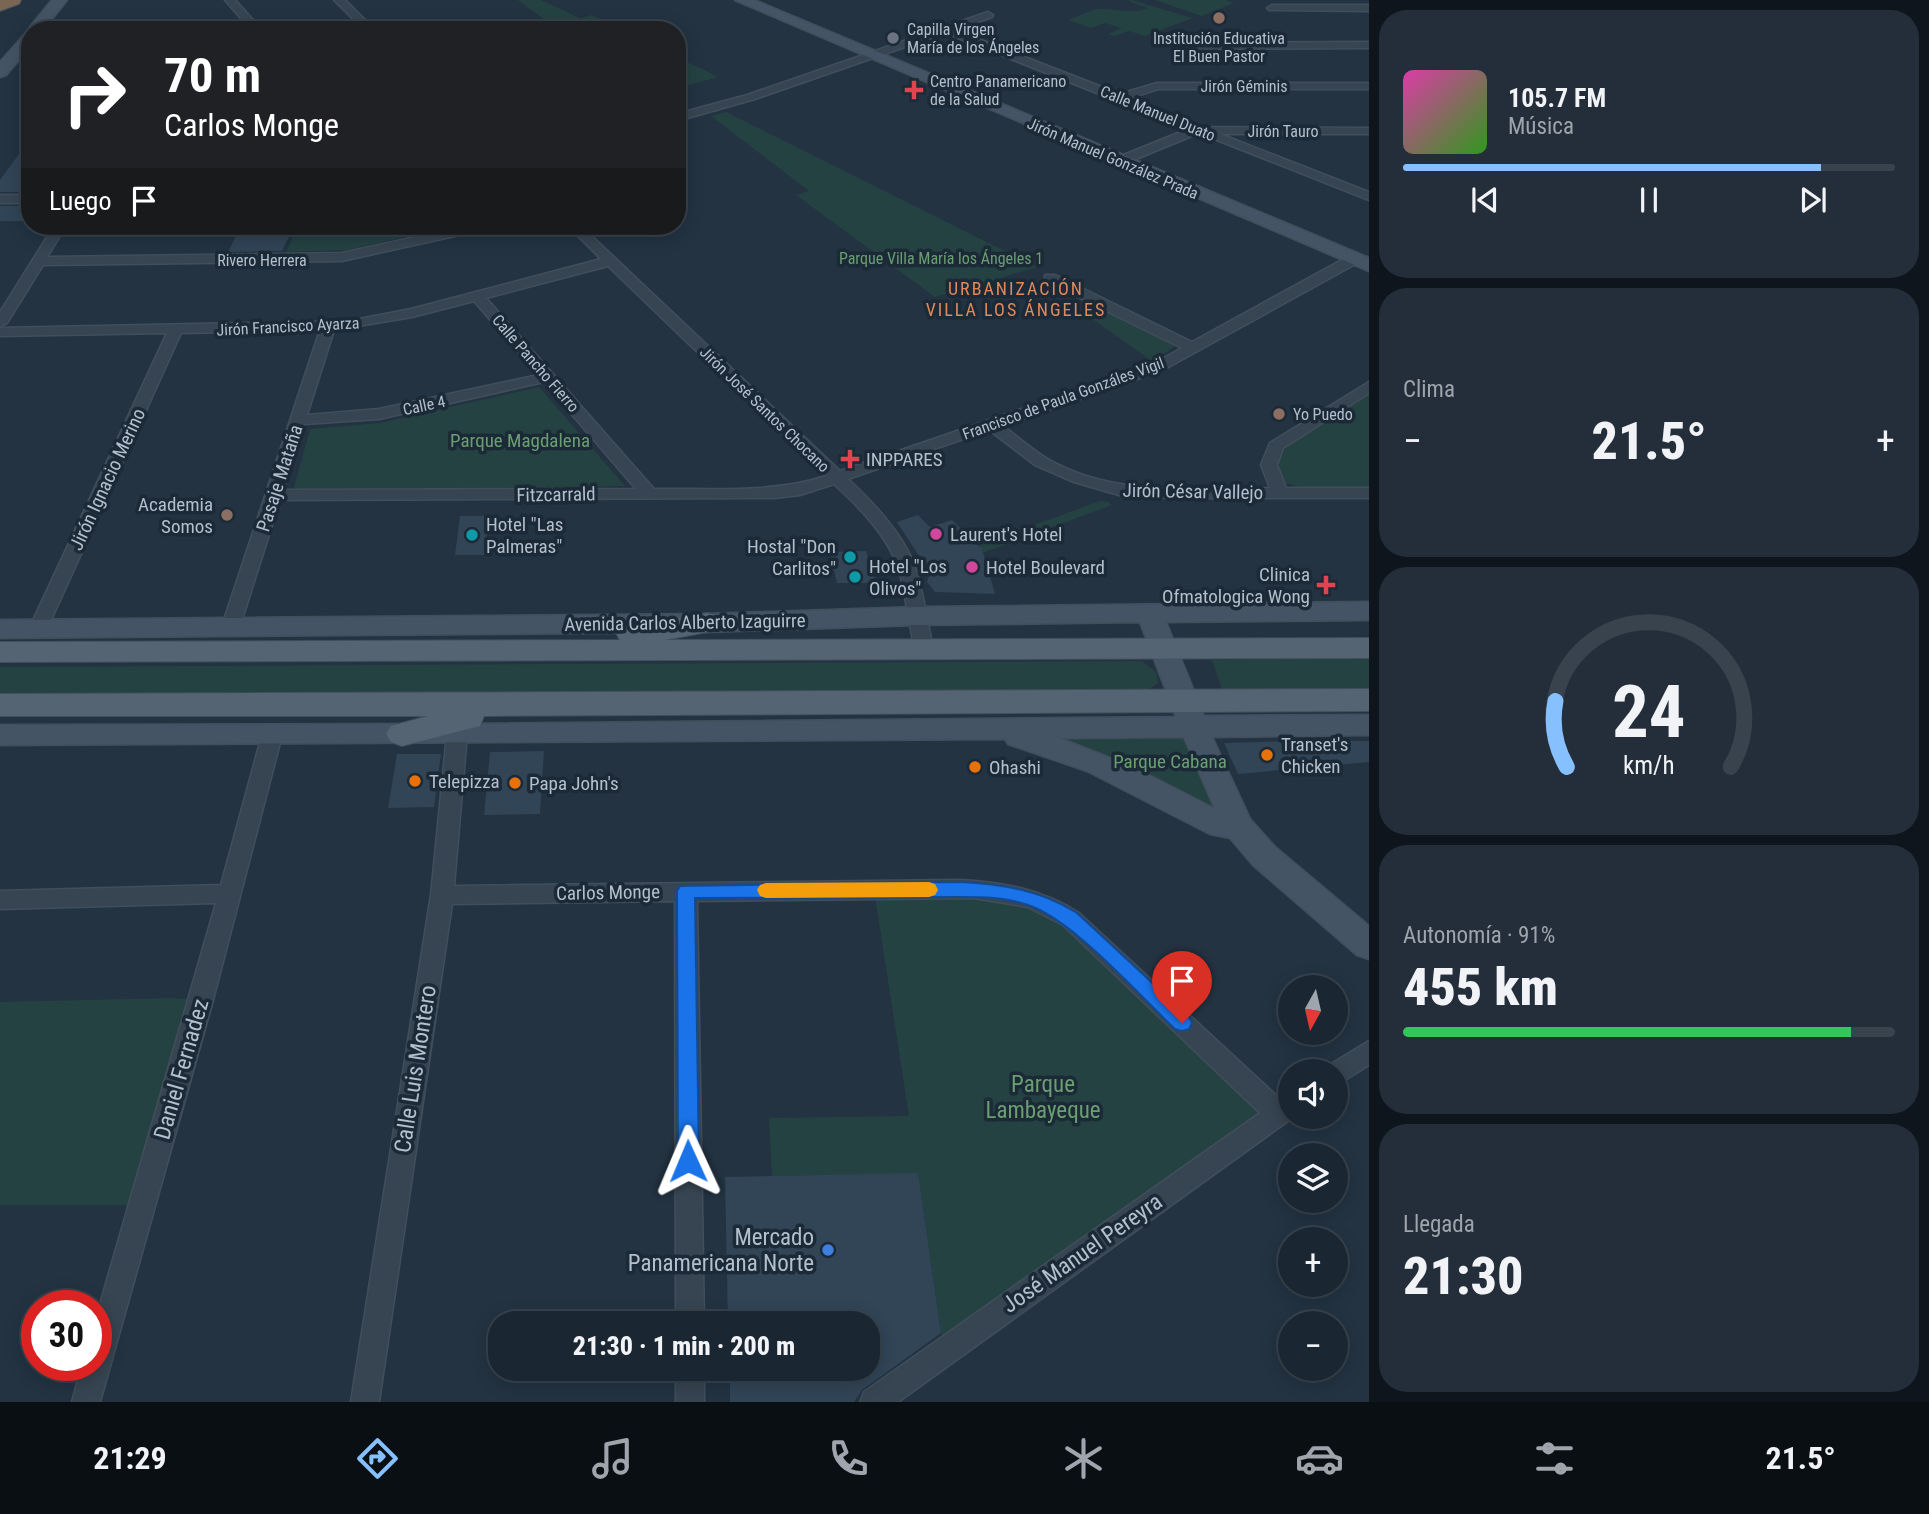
<!DOCTYPE html>
<html lang="es">
<meta charset="utf-8">
<style>
:root{--surface:#1a2632;--page:#232e3a;--text:#f1f3f6;--muted:#9fa5ac;--line:#38434d;--accent:#86c0ff}
body{margin:0;font-family:"Roboto Condensed",sans-serif;background:var(--page);color:var(--text);height:100vh;display:flex;flex-direction:column;font-size:26px;white-space:nowrap}
*{box-sizing:border-box;margin:0}
p{font-size:23px;color:var(--muted)}
.icon{flex:none;width:38px;height:38px;fill:none;stroke:currentColor;stroke-width:2;stroke-linecap:round;stroke-linejoin:round}
.map{position:relative;flex:1;overflow:hidden}
.panel{display:flex;flex-direction:column;gap:10px;padding:10px;background:#0e151c;width:560px}
.panel>*{flex:none}
.banner{position:absolute;left:21px;top:21px;width:665px;height:214px;border-radius:28px;box-shadow:0 4px 18px #0003,0 0 0 2px var(--line);background:#202124;color:#fff;overflow:hidden}
.needle{width:46px;rotate:188deg}
.tools{position:absolute;left:1278px;top:975px;display:grid;gap:14px}
.tools a{display:grid;place-items:center;width:70px;height:70px;border-radius:50%;background:var(--surface);box-shadow:0 4px 18px #0003,0 0 0 2px var(--line);font-size:35px}
.speed{position:absolute;left:21px;top:1290px;display:flex;gap:14px;font-size:35px;font-weight:700;text-align:center}
.speed>*{display:grid;place-content:center;width:91px;height:91px;border-radius:50%;background:var(--surface);box-shadow:0 4px 18px #0003,0 0 0 2px var(--line);line-height:1}
.speed .limit{border:10px solid #d22;background:#fff;color:#111}
.pin{position:absolute;display:grid;place-items:center;width:60px;height:60px;color:#fff;margin:-72px -30px;border-radius:50% 50% 50% 0;rotate:-45deg;box-shadow:0 0 7px #0007}
.pin .icon{rotate:45deg}
.me{position:absolute;width:77px;margin:-38px;rotate:359deg;stroke-linejoin:round;filter:drop-shadow(0 0 5px #0008)}
.turn{display:flex;align-items:center;gap:24px;height:147px;padding:0 28px;font-size:32px}
.turn .icon{width:91px;height:91px;stroke-width:2.5}
.turn b{display:block;font-size:49px;line-height:60px}
.then{display:flex;align-items:center;height:66px;padding:0 28px;background:#0003;gap:14px;font-size:26px}
.big{font-size:52px;font-weight:800;line-height:1.1}
.panel .tile{flex:1;display:flex;flex-direction:column;justify-content:center;gap:10px;min-width:0;padding:0 24px;border-radius:28px;background:var(--page)}
.panel .dial{align-items:center;gap:0}
.dial svg{height:182px;overflow:visible;fill:none;stroke:var(--line);stroke-width:7;stroke-linecap:round;text-anchor:middle}
.dial text{fill:var(--text);stroke:none}
.song{display:flex;align-items:center;gap:21px}
.cover{width:84px;height:84px;border-radius:10px;background:linear-gradient(135deg,hsl(320 70% 55%),hsl(110 70% 35%))}
.played{height:7px;border-radius:4px;background:linear-gradient(90deg,var(--accent) 85%,var(--line) 85%)}
.keys{display:flex;justify-content:space-around;direction:ltr}
.heat{display:flex;justify-content:space-between;align-items:center;font-size:38px;direction:ltr}
.charge{height:10px;border-radius:5px;background:linear-gradient(90deg,#34c759 91%,var(--line) 0)}
.trip{position:absolute;left:488px;top:1311px;width:392px;height:70px;border-radius:28px;background:var(--surface);box-shadow:0 4px 18px #0003,0 0 0 2px var(--line);font-weight:800;line-height:70px;text-align:center}
.tab-bar{display:flex;height:112px;justify-content:space-around;align-items:center;background:#0a0f14;color:var(--muted)}
.tab-bar .icon{width:49px;height:49px}
.tab-bar .on{color:var(--accent)}
.tab-bar b{font-size:32px;color:var(--text)}
main{display:flex;flex:1;min-height:0}
.map>svg:first-child{display:block}
.green{fill:#254243}
.building{fill:#314557}
.lines{fill:none;stroke-linecap:round;stroke-linejoin:round}
.street-casing{stroke:#414e5b;stroke-width:3}
.secondary-casing{stroke:#414e5b;stroke-width:3}
.primary-casing{stroke:#414e5b;stroke-width:2}
.highway-casing{stroke:#424f5c;stroke-width:2}
.street{fill:#374552;fill-rule:evenodd}
.secondary{fill:#455465;fill-rule:evenodd}
.primary{fill:#556472;fill-rule:evenodd}
.highway{fill:#796754;fill-rule:evenodd}
.route{fill:#1a73e8;stroke:#114b97;stroke-width:2}
.slow{fill:#f59e0b}
.education-dot{fill:#8d6e63;stroke:#1c2a37;stroke-width:2.5}
.worship-dot{fill:#6b7280;stroke:#1c2a37;stroke-width:2.5}
.health-dot{fill:#e0444e;stroke:#1c2a37;stroke-width:2.5}
.hotel-dot{fill:#d1479c;stroke:#1c2a37;stroke-width:2.5}
.culture-dot{fill:#0f9aa8;stroke:#1c2a37;stroke-width:2.5}
.food-dot{fill:#e8710a;stroke:#1c2a37;stroke-width:2.5}
.shop-dot{fill:#3f7fe0;stroke:#1c2a37;stroke-width:2.5}
.labels{text-anchor:middle;stroke-width:7;stroke-linejoin:round;paint-order:stroke}
.far-poi-label{font-size:16px;fill:#b4bfcc;stroke:#1c2a37;text-anchor:start}
.far-street-label{font-size:16px;fill:#b4bfcc;stroke:#1c2a37}
.far-park-label{font-size:16px;fill:#699f71;stroke:#1c2a37}
.far-neighbourhood-label{font-size:18px;letter-spacing:2px;fill:#df895c;stroke:#1c2a37}
.park-label{font-size:19px;fill:#699f71;stroke:#1c2a37}
.poi-label{font-size:19px;fill:#b4bfcc;stroke:#1c2a37;text-anchor:start}
.street-label{font-size:19px;fill:#b4bfcc;stroke:#1c2a37}
.near-street-label{font-size:23px;fill:#b4bfcc;stroke:#1c2a37}
.near-park-label{font-size:23px;fill:#699f71;stroke:#1c2a37}
.near-poi-label{font-size:23px;fill:#b4bfcc;stroke:#1c2a37;text-anchor:end}
</style>
<main>
<div class="map">
<svg width="1369" height="1402" viewBox="0 0 1369 1402">
<rect width="100%" height="100%" fill="#233342"/>
<g class="green">
<polygon points="518,0 541,0 580,18 592,15 623,30 539,30 536,28 550,24"/>
<path d="M1132,0l60,18 -47,18 -16,-5 -14,5 -7,-2 13,-6 -16,-5 -14,5 -23,-8c9,-3 23,-11 32,-11 16,-1 32,6 48,-1l-20,-7z"/>
<polygon points="1155,0 1225,0 1234,3 1202,16"/>
<polygon points="677,57 718,77 677,88"/>
<polygon points="726,112 1037,267 935,297 796,195 809,191 711,116"/>
<polygon points="298,226 422,226 427,232 347,250 286,252"/>
<polygon points="1097,305 1173,345 1174,347 1152,361 1081,311"/>
<polygon points="539,387 625,486 293,491 310,429 380,423"/>
<path d="M1369,394v93h-70l-16,-5c-2,-7 -5,-15 -4,-22 7,-23 69,-53 90,-66z"/>
<polygon points="1100,501 1108,502 1112,505 925,574 923,566"/>
<polygon points="1369,658 1369,689 1223,692 1212,660"/>
<polygon points="1142,661 1156,672 1158,683 1146,691 0,694 0,667"/>
<polygon points="1034,733 1181,737 1191,743 1217,815"/>
<polygon points="874,890 1039,900 1279,1114 951,1345 941,1333 918,1174 772,1176 769,1118 909,1116"/>
<polygon points="172,998 201,1000 142,1205 0,1205 0,1002"/>
</g>
<g class="building">
<polygon points="30,139 30,192 0,192 0,180"/>
<rect x="0" y="206" width="30" height="15"/>
<polygon points="241,226 294,226 282,251 228,252"/>
<polygon points="918,515 930,527 952,520 982,549 995,594 935,592 927,582 930,573 897,522"/>
<polygon points="460,516 490,516 484,555 455,555"/>
<polygon points="866,551 876,583 837,583 830,552"/>
<polygon points="1303,741 1369,741 1369,762 1238,774 1224,743"/>
<polygon points="544,751 540,814 484,815 490,752"/>
<polygon points="397,754 441,754 434,807 388,808"/>
<polygon points="918,1173 941,1333 862,1390 854,1402 730,1402 730,1368 868,1368 868,1323 728,1323 725,1177"/>
</g>
<g class="lines">
<defs>
<g id="street">
<polygon points="225,0 235,0 262,30 251,30"/>
<polygon points="334,0 345,0 375,30 364,30"/>
<polygon points="1272,5 1369,5 1369,11 1269,10 1267,8"/>
<polygon points="988,12 993,15 992,17 955,30 1120,94 1157,83 1369,83 1369,89 1158,89 1130,98 1202,127 1369,128 1369,134 1220,134 1369,192 1369,200 1199,133 1124,164 1116,164 1116,158 1188,129 945,33 755,99 677,121 677,114 747,95"/>
<polygon points="1369,42 1369,48 1188,49 1183,46 1188,43"/>
<rect x="0" y="195" width="30" height="8"/>
<polygon points="54,226 66,226 47,257 342,253 466,226 488,226 482,230 342,261 43,265 7,323 0,327 0,312"/>
<path d="M568,226h13l259,245 313,-107 29,-16 -137,-67v-6h10l137,67 157,-86h10v6l-196,108 -160,56c14,10 28,23 43,32 67,40 150,30 224,30l-9,-23 9,-22 99,-61v11l-86,55 -6,17 9,23h83v10h-210l-40,-3 -45,-13 -39,-17 -46,-35 -141,49c26,24 57,57 68,91 8,26 12,54 17,80l-2,4h-14l-2,-4c-6,-26 -9,-54 -16,-80 -10,-33 -40,-63 -65,-86l-34,11 -25,3 -495,2 -41,129 -3,4h-12l-3,-4 99,-299 -139,3 -134,296 -3,4h-12l-3,-4 138,-296 -167,3v-8l349,-7 62,-12 190,-50zM608,266l218,210c-55,18 -114,12 -172,13l-168,-191zM474,301l64,74 -159,34 -72,6 27,-85 78,-13zM544,382l92,107 -353,1 21,-66 75,-5z"/>
<path d="M457,727l7,2 3,5 -13,152 505,-6c43,2 83,9 120,33l201,186 10,-4v21h5l-397,286h-38l4,-10 396,-279 -197,-188 -35,-18 -54,-9 -277,3 7,422h-28l-1,-422 -223,3 -73,498h-28l80,-507 16,-161 3,-5z"/>
<polygon points="272,728 279,730 282,735 213,1000 100,1402 72,1402 82,1365 96,1365 96,1318 216,903 0,909 0,891 221,885 262,735 265,730"/>
<polygon points="1369,1041 1369,1065 1335,1086 1335,1071 1325,1071 1326,1067"/>
<rect x="676" y="1368" width="28" height="34"/>
</g>
<g id="secondary">
<polygon points="52,0 67,0 43,30 30,30 30,47 6,75 0,77 0,62 25,34 29,33 30,27"/>
<polygon points="735,0 754,0 1369,258 1369,271"/>
<path d="M1369,602v18l-203,2 38,94 165,-1v20l-157,2 38,82 25,28 94,79v33l-12,-4 -104,-90 -23,-27 -20,-4 -123,-63 -79,-27 -3,-5 -1005,6v-20l457,-1 719,-7 -36,-95 -223,3 -210,7 -707,6v-18l707,-6 210,-7zM1184,737l31,72 -82,-42 -74,-29z"/>
</g>
<g id="primary">
<polygon points="707,613 718,616 722,623 718,630 665,640 1369,638 1369,658 0,662 0,642 620,640 617,635 621,628"/>
<polygon points="1369,689 1369,711 484,716 480,726 402,746 391,742 386,734 391,726 428,716 0,716 0,694"/>
</g>
<polygon id="highway" points="0,0 21,0 19,4 0,11"/>
</defs>
<use href="#street" class="street-casing"/>
<use href="#secondary" class="secondary-casing"/>
<use href="#primary" class="primary-casing"/>
<use href="#highway" class="highway-casing"/>
<use href="#street" class="street"/>
<use href="#secondary" class="secondary"/>
<use href="#primary" class="primary"/>
<use href="#highway" class="highway"/>
</g>
<path class="route" d="M959,882c43,2 81,8 118,31l112,104 3,6 -3,6 -7,2 -7,-2c-36,-34 -103,-110 -147,-124 -22,-8 -46,-8 -69,-8l-264,1 4,263 -3,7 -8,3 -7,-3 -3,-7 -1,-270 3,-5z"/>
<polygon class="slow" points="929,882 935,884 938,890 935,895 929,897 766,898 760,896 757,890 760,885 766,883"/>
<g class="education-dot">
<circle cx="1219" cy="18" r="7"/>
<circle cx="1279" cy="414" r="7"/>
<circle cx="227" cy="515" r="7"/>
</g>
<circle class="worship-dot" cx="893" cy="38" r="7"/>
<g class="health-dot">
<path d="M910.5 79.5h7v7h7v7h-7v7h-7v-7h-7v-7h7z"/>
<path d="M846.5 448.5h7v7h7v7h-7v7h-7v-7h-7v-7h7z"/>
<path d="M1322.5 574.5h7v7h7v7h-7v7h-7v-7h-7v-7h7z"/>
</g>
<g class="hotel-dot">
<circle cx="936" cy="534" r="7"/>
<circle cx="972" cy="567" r="7"/>
</g>
<g class="culture-dot">
<circle cx="472" cy="535" r="7"/>
<circle cx="850" cy="557" r="7"/>
<circle cx="855" cy="577" r="7"/>
</g>
<g class="food-dot">
<circle cx="1267" cy="755" r="7"/>
<circle cx="975" cy="767" r="7"/>
<circle cx="415" cy="781" r="7"/>
<circle cx="515" cy="783" r="7"/>
</g>
<circle class="shop-dot" cx="828" cy="1250" r="7"/>
<g class="labels">
<g class="far-poi-label">
<text x="907" y="35">Capilla Virgen<tspan x="907" dy="18">María de los Ángeles</tspan></text>
<text x="1219" y="44" text-anchor="middle">Institución Educativa<tspan x="1219" dy="18">El Buen Pastor</tspan></text>
<text x="930" y="87">Centro Panamericano<tspan x="930" dy="18">de la Salud</tspan></text>
<text x="1293" y="420">Yo Puedo</text>
</g>
<g class="far-street-label">
<text x="1244" y="92">Jirón Géminis</text>
<text transform="translate(1158 113) rotate(22)" y="6">Calle Manuel Duato</text>
<text x="1283" y="137">Jirón Tauro</text>
<text transform="translate(1113 158) rotate(23)" y="6">Jirón Manuel González Prada</text>
<text x="262" y="266">Rivero Herrera</text>
<text transform="translate(288 326) rotate(-3)" y="6">Jirón Francisco Ayarza</text>
<text transform="translate(536 363) rotate(49)" y="6">Calle Pancho Fierro</text>
<text transform="translate(1063 398) rotate(-20)" y="6">Francisco de Paula Gonzáles Vigil</text>
<text transform="translate(424 405) rotate(-12)" y="6">Calle 4</text>
<text transform="translate(765 409) rotate(44)" y="6">Jirón José Santos Chocano</text>
</g>
<g class="far-park-label">
<text x="941" y="264">Parque Villa María los Ángeles 1</text>
</g>
<g class="far-neighbourhood-label">
<text x="1016" y="295">URBANIZACIÓN<tspan x="1016" dy="21">VILLA LOS ÁNGELES</tspan></text>
</g>
<g class="park-label">
<text x="520" y="447">Parque Magdalena</text>
<text x="1170" y="768">Parque Cabana</text>
</g>
<g class="poi-label">
<text x="866" y="466">INPPARES</text>
<text x="213" y="511" text-anchor="end">Academia<tspan x="213" dy="22">Somos</tspan></text>
<text x="486" y="531">Hotel "Las<tspan x="486" dy="22">Palmeras"</tspan></text>
<text x="950" y="541">Laurent's Hotel</text>
<text x="836" y="553" text-anchor="end">Hostal "Don<tspan x="836" dy="22">Carlitos"</tspan></text>
<text x="869" y="573">Hotel "Los<tspan x="869" dy="22">Olivos"</tspan></text>
<text x="986" y="574">Hotel Boulevard</text>
<text x="1310" y="581" text-anchor="end">Clinica<tspan x="1310" dy="22">Ofmatologica Wong</tspan></text>
<text x="1281" y="751">Transet's<tspan x="1281" dy="22">Chicken</tspan></text>
<text x="989" y="774">Ohashi</text>
<text x="429" y="788">Telepizza</text>
<text x="529" y="790">Papa John's</text>
</g>
<g class="street-label">
<text transform="translate(279 478) rotate(-72)" y="7">Pasaje Mataña</text>
<text transform="translate(107 479) rotate(-65)" y="7">Jirón Ignacio Merino</text>
<text transform="translate(1193 491) rotate(1)" y="7">Jirón César Vallejo</text>
<text transform="translate(556 494) rotate(-1)" y="7">Fitzcarrald</text>
<text transform="translate(685 622) rotate(-1)" y="7">Avenida Carlos Alberto Izaguirre</text>
<text transform="translate(608 892) rotate(-1)" y="7">Carlos Monge</text>
</g>
<g class="near-street-label">
<text transform="translate(181 1069) rotate(-74)" y="8">Daniel Fernadez</text>
<text transform="translate(415 1069) rotate(-81)" y="8">Calle Luis Montero</text>
<text transform="translate(1082 1253) rotate(-35)" y="8">José Manuel Pereyra</text>
</g>
<g class="near-park-label">
<text x="1043" y="1092">Parque<tspan x="1043" dy="26">Lambayeque</tspan></text>
</g>
<g class="near-poi-label">
<text x="814" y="1245">Mercado<tspan x="814" dy="26">Panamericana Norte</tspan></text>
</g>
</g>
</svg>
<div class="tools">
<a><svg class="needle" viewBox="-14 -14 28 28"><path d="M0-13l5 13h-10z" fill="#e53935"/><path d="M0 13l5-13h-10z" fill="#9fa5ac"/></svg></a>
<a><svg class="icon" aria-label="sound" viewBox="0 0 24 24"><path d="M4 9h4l5-4v14l-5-4H4zM17 9q2 3 0 6"/></svg></a>
<a><svg class="icon" aria-label="layers" viewBox="0 0 24 24"><path d="M12 4l9 5-9 5-9-5zM3 14l9 5 9-5"/></svg></a>
<a>+</a>
<a>−</a>
</div>
<div class="speed"><div class="limit">30</div></div>
<div class="pin" style="left:1182px;top:1023px;background:#d93025"><svg class="icon" aria-label="arrive" viewBox="0 0 24 24"><path d="M6 21V4h12l-3 4 3 4H6"/></svg></div>
<svg class="me" style="left:688px;top:1161px" viewBox="-20 -20 40 40"><path d="M0-17L14 15 0 8-14 15z" fill="#1a73e8" stroke="#fff" stroke-width="4"/></svg>
<div class="trip">21:30 · 1 min · 200 m</div>
<div class="banner">
<div class="turn"><svg class="icon" aria-label="right" viewBox="0 0 24 24"><path d="M7 20v-9h11M14 6l5 5-5 5"/></svg><div><b>70 m</b>Carlos Monge</div></div>
<div class="then">Luego<svg class="icon" aria-label="arrive" viewBox="0 0 24 24"><path d="M6 21V4h12l-3 4 3 4H6"/></svg></div>
</div>
</div>
<section class="panel">
<div class="tile">
<div class="song"><i class="cover"></i><div><b>105.7 FM</b><p>Música</p></div></div>
<div class="played"></div>
<div class="keys"><svg class="icon" aria-label="previous" viewBox="0 0 24 24"><path d="M18 5L8 12l10 7zM5 5v14"/></svg><svg class="icon" aria-label="pause" viewBox="0 0 24 24"><path d="M8 5v14M16 5v14"/></svg><svg class="icon" aria-label="next" viewBox="0 0 24 24"><path d="M6 5l10 7-10 7zM19 5v14"/></svg></div>
</div>
<div class="tile"><p>Clima</p>
<div class="heat"><a>−</a><b class="big">21.5°</b><a>+</a></div>
</div>
<div class="tile dial"><svg viewBox="0 0 100 80">
<path d="M14 69A42 42 0 1 1 86 69"/>
<path d="M14 69A42 42 0 0 1 9 40" stroke="#86c0ff"/>
<text x="50" y="56" font-size="32" font-weight="700">24</text>
<text x="50" y="72" font-size="11">km/h</text>
</svg></div>
<div class="tile"><p>Autonomía · 91%</p><b class="big">455 km</b><div class="charge"></div></div>
<div class="tile"><p>Llegada</p><b class="big">21:30</b></div>
</section>
</main>
<nav class="tab-bar">
<b>21:29</b>
<svg class="icon on" aria-label="directions" viewBox="0 0 24 24"><path d="M12 3l9 9-9 9-9-9zM9 14v-3h6M13 9l2 2-2 2"/></svg>
<svg class="icon" aria-label="music" viewBox="0 0 24 24"><path d="M9 18V5l10-2v13"/><circle cx="6" cy="18" r="3"/><circle cx="16" cy="16" r="3"/></svg>
<svg class="icon" aria-label="phone" viewBox="0 0 24 24"><path d="M5 4h4l2 5-3 2q2 4 5 5l2-3 5 2v4C11 20 4 13 5 4z"/></svg>
<svg class="icon" aria-label="climate" viewBox="0 0 24 24"><path d="M12 3v18M4 7l16 10M4 17L20 7"/></svg>
<svg class="icon" aria-label="car" viewBox="0 0 24 24"><path d="M5 17H2v-5l4-1 3-4h7l3 4 3 1v5h-3M9 17h6M6 11h13"/><circle cx="7" cy="17" r="2"/><circle cx="17" cy="17" r="2"/></svg>
<svg class="icon" aria-label="filters" viewBox="0 0 24 24"><path d="M4 7h16M4 17h16"/><circle cx="9" cy="7" r="2"/><circle cx="15" cy="17" r="2"/></svg>
<b>21.5°</b>
</nav>
